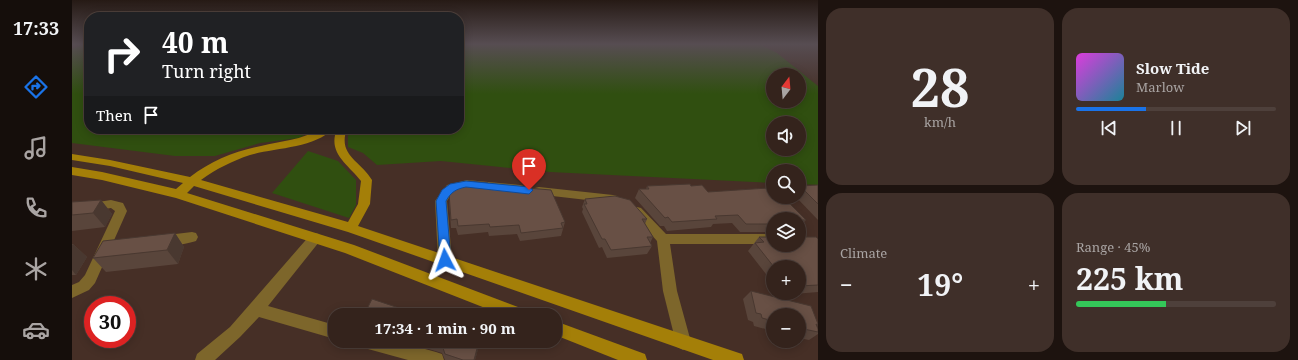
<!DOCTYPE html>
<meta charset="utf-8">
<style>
:root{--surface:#34231c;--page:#3f2f29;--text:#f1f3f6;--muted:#a9a4a3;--line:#4e403b;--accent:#1a73e8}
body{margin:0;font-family:"Noto Serif",serif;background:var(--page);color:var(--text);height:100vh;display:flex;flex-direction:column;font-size:15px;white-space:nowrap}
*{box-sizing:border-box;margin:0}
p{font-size:13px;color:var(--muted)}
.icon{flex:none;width:22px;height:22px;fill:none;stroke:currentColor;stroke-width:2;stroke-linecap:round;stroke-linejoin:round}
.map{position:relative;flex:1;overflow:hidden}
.drawer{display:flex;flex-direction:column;gap:8px;padding:8px;background:#1d130f;width:480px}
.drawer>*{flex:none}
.hud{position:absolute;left:12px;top:12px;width:380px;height:122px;border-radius:16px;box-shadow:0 2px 10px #0003,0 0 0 1px var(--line);background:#202124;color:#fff;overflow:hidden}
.needle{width:26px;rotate:16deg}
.tools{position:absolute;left:694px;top:68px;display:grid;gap:8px}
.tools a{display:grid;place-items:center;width:40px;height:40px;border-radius:50%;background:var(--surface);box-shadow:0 2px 10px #0003,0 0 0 1px var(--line);font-size:20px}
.speed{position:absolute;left:12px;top:296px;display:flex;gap:8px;font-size:20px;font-weight:700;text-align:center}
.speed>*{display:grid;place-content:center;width:52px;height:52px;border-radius:50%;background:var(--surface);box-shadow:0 2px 10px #0003,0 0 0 1px var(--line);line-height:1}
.speed .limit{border:6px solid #d22;background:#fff;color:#111}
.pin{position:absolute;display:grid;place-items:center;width:34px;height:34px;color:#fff;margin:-41px -17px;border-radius:50% 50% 50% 0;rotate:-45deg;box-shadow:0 0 4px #0007}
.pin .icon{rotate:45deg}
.me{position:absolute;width:44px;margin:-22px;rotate:356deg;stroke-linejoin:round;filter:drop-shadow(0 0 3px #0008)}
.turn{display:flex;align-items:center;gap:14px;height:84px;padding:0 12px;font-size:18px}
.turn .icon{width:52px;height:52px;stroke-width:2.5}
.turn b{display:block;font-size:28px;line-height:34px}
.then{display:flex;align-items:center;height:38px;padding:0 12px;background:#0003;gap:8px;font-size:15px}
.big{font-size:30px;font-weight:700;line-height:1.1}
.drawer .card{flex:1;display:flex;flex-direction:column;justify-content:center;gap:6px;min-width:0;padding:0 14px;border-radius:16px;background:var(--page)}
.drawer .dial{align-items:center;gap:0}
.dial b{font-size:52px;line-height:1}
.song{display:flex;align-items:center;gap:12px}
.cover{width:48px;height:48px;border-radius:6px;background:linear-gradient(135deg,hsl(300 70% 55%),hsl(190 70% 35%))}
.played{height:4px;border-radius:2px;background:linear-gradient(90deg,var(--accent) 35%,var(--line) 35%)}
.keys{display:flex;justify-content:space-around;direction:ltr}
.heat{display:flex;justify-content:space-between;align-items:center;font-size:22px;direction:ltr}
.charge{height:6px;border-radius:3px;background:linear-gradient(90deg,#34c759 45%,var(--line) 0)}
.drawer .tiles{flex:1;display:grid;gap:8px;grid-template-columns:repeat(2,1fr)}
.trip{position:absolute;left:256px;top:308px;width:234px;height:40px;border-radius:16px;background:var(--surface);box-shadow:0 2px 10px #0003,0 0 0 1px var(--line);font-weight:700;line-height:40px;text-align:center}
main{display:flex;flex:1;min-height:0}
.tab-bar{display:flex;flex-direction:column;width:72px;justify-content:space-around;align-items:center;background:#150e0b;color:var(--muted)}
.tab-bar .icon{width:28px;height:28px}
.tab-bar .selected{color:var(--accent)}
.tab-bar b{font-size:18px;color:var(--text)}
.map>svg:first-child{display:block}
.green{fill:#304f10;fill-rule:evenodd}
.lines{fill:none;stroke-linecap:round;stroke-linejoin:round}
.minor{fill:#7d662b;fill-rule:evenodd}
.secondary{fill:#a47f08;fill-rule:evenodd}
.wall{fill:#59453b}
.shaded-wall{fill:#493830}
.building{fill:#685045;stroke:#493830}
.route{fill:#1a73e8;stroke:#114b97}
</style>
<main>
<nav class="tab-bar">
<b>17:33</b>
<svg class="icon selected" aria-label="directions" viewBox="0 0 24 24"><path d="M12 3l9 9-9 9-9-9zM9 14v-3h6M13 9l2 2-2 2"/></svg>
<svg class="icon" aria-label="music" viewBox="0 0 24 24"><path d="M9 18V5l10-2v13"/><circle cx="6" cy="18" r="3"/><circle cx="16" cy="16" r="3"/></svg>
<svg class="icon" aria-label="phone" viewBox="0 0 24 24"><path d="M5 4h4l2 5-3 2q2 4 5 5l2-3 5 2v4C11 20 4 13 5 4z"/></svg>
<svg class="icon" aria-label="climate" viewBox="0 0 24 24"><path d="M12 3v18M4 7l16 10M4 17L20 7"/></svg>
<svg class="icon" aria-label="car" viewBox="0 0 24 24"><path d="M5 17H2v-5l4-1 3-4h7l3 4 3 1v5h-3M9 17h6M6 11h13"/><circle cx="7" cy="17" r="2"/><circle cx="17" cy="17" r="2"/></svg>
</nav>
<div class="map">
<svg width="746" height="360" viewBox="0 0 746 360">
<rect width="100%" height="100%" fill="#462f26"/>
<g class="green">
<polygon points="12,44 17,44 17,129 243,129 227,138 188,143 143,156 103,156 0,143 0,49"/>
<path d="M387,44h300l18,9 41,33v99l-19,-1v-13h-26v12l-223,-11 -109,-11 -64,4 -14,-12 -15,-6v-11l3,-7h108zM701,75h26v26h-26zM701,123h26v26h-26z"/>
<polygon points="236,151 266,161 284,180 284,205 277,218 200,193"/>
</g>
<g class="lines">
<g class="minor">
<polygon points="395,180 448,185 452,186 454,189 452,192 448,193 404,188 388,189 381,192 375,201 380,260 378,264 373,265 368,264 366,260 363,201 375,185"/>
<polygon points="467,187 541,195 545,196 547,199 545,202 541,203 463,194 461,191 463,188"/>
<polygon points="39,200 51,203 55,211 23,283 17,290 0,298 0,285 7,282 13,275 43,211 39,208 0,214 0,206"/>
<polygon points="565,207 569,208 594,234 701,234 701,244 598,244 605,291 619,342 617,347 611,350 605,347 591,291 585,241 561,214 559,211 561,208"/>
<path d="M120,232l4,1 2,4 -2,4c-9,3 -27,6 -37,3l-1,-4 1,-4z"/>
<polygon points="243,233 247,234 249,238 247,242 196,306 263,325 263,339 187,317 168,337 143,360 123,360 125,354 158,327 239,234"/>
<polygon points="288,341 324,341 364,352 370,354 372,360 336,360 296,349 290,346"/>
</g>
<g class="secondary">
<path d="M248,129h12c-16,19 -59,19 -82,26 -18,6 -34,14 -49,25l147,42 10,-18 3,-23c-13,-17 -34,-28 -24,-52h10c-10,26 14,32 25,51l-2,24 -12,22 384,128 2,6h-31l-365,-128 -154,-46 -7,7 167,52 172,65 2,5h-25l-158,-62 -169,-55 -74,-18 -30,-5v-8l30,5 74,17 7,-6 -73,-17 -38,-6v-6l38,6 80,17c21,-16 45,-26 71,-31 20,-5 41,-6 59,-17z"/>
<polygon points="483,321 573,354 575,360 546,360 483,335"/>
</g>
</g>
<g class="wall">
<polygon points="746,185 746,220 724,197 727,197 727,187 728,186"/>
<polygon points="575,186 619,186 636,192 734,220 731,223 734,237 746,239 746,292 710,295 709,293 727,293 727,267 701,267 701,283 676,251 687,237 701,245 727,219 701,219 701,232 668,232 660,223 641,224 639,227 595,231 592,226 588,226 563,198 567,189 574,189"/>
<polygon points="421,189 493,222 489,236 448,241 445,234 417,236 416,232 386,235 384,228 379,228 377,201 377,193"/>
<polygon points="513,199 575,219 573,224 581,237 578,243 580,246 575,254 535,258 530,247 527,248 510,212 511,209 510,207"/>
<polygon points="29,200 40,214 33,227 0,231 0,202"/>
<polygon points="103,233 112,247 106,264 34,272 21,258"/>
<polygon points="0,244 1,244 15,257 4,275 0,275"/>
<polygon points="679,291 746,324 746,325 745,326 746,329 746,334 737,340 727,338 727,315 701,315 701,331 682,326 681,322 676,320 671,299"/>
<polygon points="330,341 408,341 403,360 373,360 370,353"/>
</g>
<g class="shaded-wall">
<polygon points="29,200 40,214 33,227 21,213"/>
<polygon points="103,233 112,247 106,264 95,250"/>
<polygon points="1,244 15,257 4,275 0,270 0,245"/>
<polygon points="407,341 408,341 408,343 403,360 402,360"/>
</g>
<g class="building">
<polygon points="397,181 416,183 421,189 444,187 479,190 493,222 489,223 491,228 449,233 447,225 418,227 417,224 386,226 385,219 379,220 377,193 380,189 389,183"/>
<polygon points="618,184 619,186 630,185 636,192 696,188 698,190 701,190 701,197 711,197 734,220 729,220 733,226 734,237 744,237 746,239 746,285 727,286 727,267 702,267 683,243 692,242 687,237 701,237 701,245 727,245 727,219 701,219 701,224 674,224 666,215 643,216 645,219 600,222 596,217 593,218 567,189 577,189 575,186"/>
<polygon points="746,185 746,204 728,186"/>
<polygon points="543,196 558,200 575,219 570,219 581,237 575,237 580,246 539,250 533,239 530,239 512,204 515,204 513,199"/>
<polygon points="29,200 21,213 0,215 0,202"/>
<polygon points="103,233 95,250 21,258 31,241"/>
<polygon points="679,291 739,306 746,324 746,325 744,324 746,329 746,332 727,328 727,315 701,315 701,321 690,318 689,314 684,313"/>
<polygon points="300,299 348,315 292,315"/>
<polygon points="355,341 407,341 402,360 391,360 373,354 370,345"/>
</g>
<linearGradient id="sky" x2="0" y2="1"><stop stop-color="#261a15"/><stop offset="0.47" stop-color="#574d52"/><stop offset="1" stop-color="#574d52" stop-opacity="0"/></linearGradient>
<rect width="746" height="94" fill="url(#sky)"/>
<path class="route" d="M394,181l63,6 4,3 -4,4 -63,-7c-10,2 -15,5 -20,14l5,59 -2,3 -4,1 -4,-1 -1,-3 -4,-59 6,-11 8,-6z"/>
</svg>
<div class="tools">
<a><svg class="needle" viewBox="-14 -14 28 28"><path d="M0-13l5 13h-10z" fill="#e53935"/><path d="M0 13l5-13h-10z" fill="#a9a4a3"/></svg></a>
<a><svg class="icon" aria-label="sound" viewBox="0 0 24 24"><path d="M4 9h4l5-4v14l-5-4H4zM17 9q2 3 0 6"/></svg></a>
<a><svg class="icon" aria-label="search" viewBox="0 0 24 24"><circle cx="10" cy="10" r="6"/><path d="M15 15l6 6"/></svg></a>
<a><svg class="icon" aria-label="layers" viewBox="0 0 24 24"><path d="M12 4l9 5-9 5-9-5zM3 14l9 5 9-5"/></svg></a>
<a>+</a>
<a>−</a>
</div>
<div class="speed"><div class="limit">30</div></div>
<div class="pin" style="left:457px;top:190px;background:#d93025"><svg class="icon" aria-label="arrive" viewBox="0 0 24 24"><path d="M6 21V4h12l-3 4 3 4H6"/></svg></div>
<svg class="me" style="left:373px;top:260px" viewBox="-20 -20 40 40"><path d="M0-17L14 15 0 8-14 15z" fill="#1a73e8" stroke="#fff" stroke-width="4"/></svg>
<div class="trip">17:34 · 1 min · 90 m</div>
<div class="hud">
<div class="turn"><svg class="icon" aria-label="right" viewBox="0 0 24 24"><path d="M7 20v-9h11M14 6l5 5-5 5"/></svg><div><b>40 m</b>Turn right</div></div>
<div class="then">Then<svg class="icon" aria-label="arrive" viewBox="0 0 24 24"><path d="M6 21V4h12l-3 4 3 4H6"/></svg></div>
</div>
</div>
<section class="drawer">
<div class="tiles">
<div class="card dial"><b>28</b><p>km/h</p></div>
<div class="card">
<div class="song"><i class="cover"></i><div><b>Slow Tide</b><p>Marlow</p></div></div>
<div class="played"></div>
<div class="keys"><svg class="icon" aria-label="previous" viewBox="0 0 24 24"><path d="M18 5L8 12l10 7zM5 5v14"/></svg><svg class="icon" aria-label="pause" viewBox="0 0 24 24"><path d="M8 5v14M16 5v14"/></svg><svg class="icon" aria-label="next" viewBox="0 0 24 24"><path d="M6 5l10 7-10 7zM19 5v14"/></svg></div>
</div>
<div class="card"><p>Climate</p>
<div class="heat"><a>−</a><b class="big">19°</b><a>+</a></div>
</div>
<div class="card"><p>Range · 45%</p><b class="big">225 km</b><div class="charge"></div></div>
</div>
</section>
</main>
